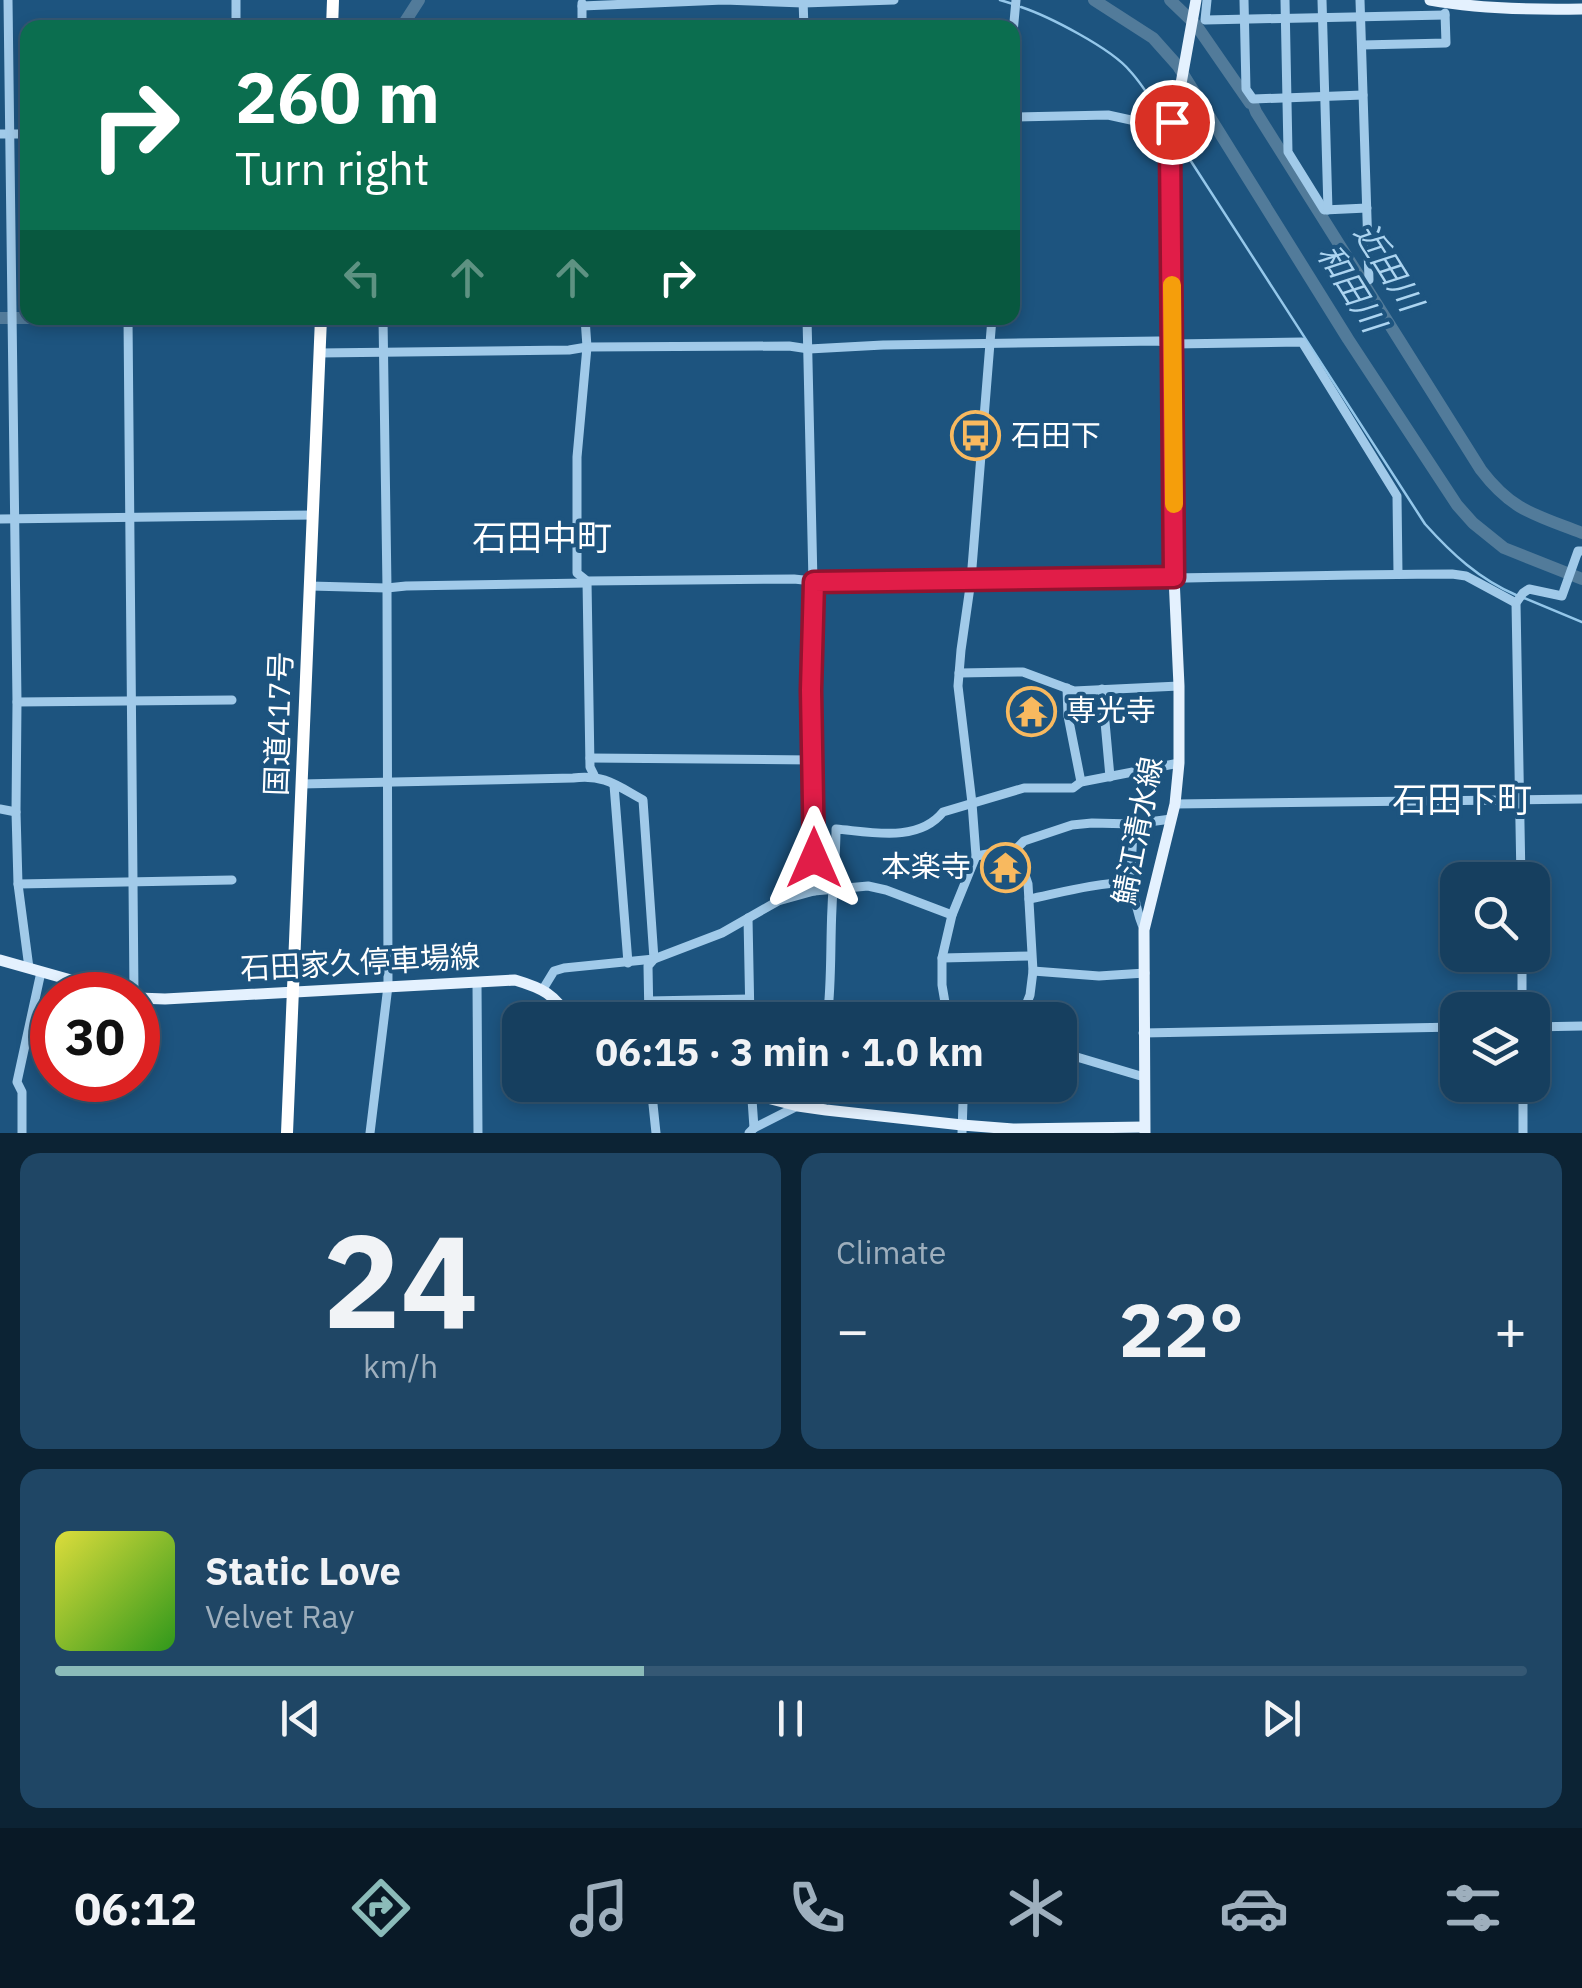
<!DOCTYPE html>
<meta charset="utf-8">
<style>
:root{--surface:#163f5f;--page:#1f4665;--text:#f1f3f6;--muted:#9eafbd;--line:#355874;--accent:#8bbbb9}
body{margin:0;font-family:"IBM Plex Sans","Noto Sans JP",sans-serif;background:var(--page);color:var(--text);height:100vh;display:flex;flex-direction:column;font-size:38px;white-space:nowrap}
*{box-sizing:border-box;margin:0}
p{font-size:32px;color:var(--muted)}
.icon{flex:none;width:55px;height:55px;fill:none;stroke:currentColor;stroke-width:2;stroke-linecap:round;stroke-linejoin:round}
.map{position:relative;height:1133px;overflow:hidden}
.sheet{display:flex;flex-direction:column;gap:20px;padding:20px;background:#0c2334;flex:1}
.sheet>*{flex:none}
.guide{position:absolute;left:20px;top:20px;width:1000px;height:305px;border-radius:20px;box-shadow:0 5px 15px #0003,0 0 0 2px var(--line);background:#0b6e4f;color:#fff;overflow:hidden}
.buttons{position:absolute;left:1440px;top:862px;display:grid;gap:20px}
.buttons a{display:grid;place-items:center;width:110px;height:110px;border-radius:20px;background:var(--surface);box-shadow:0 5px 15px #0003,0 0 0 2px var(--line);font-size:50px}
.speed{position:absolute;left:30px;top:972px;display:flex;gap:20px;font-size:50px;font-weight:700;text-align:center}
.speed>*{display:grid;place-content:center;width:130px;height:130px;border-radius:50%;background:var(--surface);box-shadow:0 5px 15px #0003,0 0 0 2px var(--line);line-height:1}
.speed .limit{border:15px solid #d22;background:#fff;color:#111}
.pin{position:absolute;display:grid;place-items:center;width:85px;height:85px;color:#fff;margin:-42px;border:5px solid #fff;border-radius:50%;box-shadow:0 2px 10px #0007}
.me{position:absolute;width:110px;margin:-55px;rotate:0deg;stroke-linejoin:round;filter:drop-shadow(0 0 8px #0008)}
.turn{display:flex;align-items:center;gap:35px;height:210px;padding:0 50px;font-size:45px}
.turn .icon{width:130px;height:130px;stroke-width:2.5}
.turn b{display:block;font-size:70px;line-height:85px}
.lanes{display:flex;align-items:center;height:95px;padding:0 50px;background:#0003;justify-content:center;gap:50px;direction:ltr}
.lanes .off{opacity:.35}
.big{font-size:75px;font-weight:800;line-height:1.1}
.sheet .widget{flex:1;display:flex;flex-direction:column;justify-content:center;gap:15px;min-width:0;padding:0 35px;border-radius:20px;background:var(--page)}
.sheet .dial{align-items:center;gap:0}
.dial b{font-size:130px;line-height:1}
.song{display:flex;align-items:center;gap:30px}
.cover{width:120px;height:120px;border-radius:15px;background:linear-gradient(135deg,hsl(60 70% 55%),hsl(110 70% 35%))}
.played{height:10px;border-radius:5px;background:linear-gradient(90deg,var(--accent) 40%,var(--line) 40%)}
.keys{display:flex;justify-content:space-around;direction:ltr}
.heat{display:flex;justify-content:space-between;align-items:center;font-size:55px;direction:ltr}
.sheet .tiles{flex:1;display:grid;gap:20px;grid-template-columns:1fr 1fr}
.widget:last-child{grid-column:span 2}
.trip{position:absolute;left:502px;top:1002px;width:575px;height:100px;border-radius:20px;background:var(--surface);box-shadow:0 5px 15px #0003,0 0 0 2px var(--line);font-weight:800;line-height:100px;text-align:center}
.menu{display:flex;height:160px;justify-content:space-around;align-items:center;background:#091926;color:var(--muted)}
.menu .icon{width:70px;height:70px}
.menu .active{color:var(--accent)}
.menu b{font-size:45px;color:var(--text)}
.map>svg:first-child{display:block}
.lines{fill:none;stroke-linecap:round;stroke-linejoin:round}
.stream{stroke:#94c7ea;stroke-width:2.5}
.river{stroke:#527b9a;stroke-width:12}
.minor{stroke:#a1cae9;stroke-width:9}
.major{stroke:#e4f1fe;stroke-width:11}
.highway{stroke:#fff;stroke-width:12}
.route-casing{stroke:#92132f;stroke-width:25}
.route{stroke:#e11d48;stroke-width:18}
.slow{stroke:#f59e0b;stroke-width:18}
.labels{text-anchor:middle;stroke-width:8;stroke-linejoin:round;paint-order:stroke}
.poi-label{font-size:30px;fill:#fff;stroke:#1d547f;text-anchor:start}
.street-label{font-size:30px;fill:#fff;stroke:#1d547f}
.water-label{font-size:32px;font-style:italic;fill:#acd4f0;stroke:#1d547f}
.quarter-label{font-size:35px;fill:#fff;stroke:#1d547f}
</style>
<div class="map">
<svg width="1582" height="1133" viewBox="0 0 1582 1133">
<rect width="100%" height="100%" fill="#1d547f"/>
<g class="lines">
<g class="stream">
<polyline points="1000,0 1013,4"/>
<path d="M1021,7c27,9 90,41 109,64 14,15 25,35 36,52"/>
<path d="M1176,138l249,386c27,30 54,55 91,71"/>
<polyline points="1524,598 1582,622"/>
</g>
<g class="river">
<polyline points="1094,0 1153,38 1178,66 1348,339 1457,505 1473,523 1504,548 1582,579"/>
<path d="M1170,0l26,25 54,78 3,1 3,8 225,358c31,41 55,45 101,63"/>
<polyline points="401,28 419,0"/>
<polyline points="0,318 31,318"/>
</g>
<g class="minor">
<polyline points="8,0 17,702 16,812 18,884 29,968"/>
<polyline points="236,0 236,28"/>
<polyline points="803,0 804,28"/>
<polyline points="1207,0 1205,20 1445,15"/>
<polyline points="1244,0 1246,89 1253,99 1363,95"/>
<polyline points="1285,0 1288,152 1324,210 1367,208"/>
<polyline points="1322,0 1328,210"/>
<polyline points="1360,0 1369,280"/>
<polyline points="582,6 724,0 803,3 894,0"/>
<polyline points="582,28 582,3"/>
<polyline points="1012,44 1016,0"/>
<polyline points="1362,45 1446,43 1445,13"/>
<polyline points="1012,117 1108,115 1172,129"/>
<polyline points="0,134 28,134"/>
<polyline points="128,318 134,995"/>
<path d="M585,318l2,29 -10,110v116l10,8 207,-2c50,6 103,0 153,0 168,2 337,-4 505,-5l14,2 50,27"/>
<polyline points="807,318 813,582 811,690 814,891"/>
<polyline points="319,353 569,350 587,347 789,346 809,349 883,345 1158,341 1173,344 1302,342 1397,496 1398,574"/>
<polyline points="0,519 313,515"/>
<polyline points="587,581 590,767 594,775"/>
<polyline points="310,586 387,588 406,586 587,583"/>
<polyline points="959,673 1023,672 1074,691 1179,686"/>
<polyline points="1067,688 1068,716 1081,782"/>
<polyline points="1102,689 1110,777"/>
<polyline points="17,702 232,700"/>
<polyline points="590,758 814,760"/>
<path d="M301,784l272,-6c31,-4 43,7 70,22l11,159 -6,7 1,54"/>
<polyline points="614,785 628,963"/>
<polyline points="1175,804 1582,799"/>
<polyline points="0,809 16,812"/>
<path d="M1134,824c-4,36 -4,72 10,106"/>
<polyline points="1016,849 1028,884 1033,971 1030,995 1020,1020"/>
<polyline points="976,856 1016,849 1024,841 1072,825 1092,823 1134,824 1171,819"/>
<polyline points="1521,880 1516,603 1523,593 1529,589 1562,596 1578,551 1582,551"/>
<polyline points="18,884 232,880"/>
<path d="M1029,899c34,-7 67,-16 103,-17"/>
<polyline points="748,918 750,1020"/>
<polyline points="1522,955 1522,1010"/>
<polyline points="942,958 1031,956"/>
<polyline points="1033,971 1099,976 1145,973"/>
<polyline points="477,983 478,1133"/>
<polyline points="543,989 554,971 564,968 654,959 722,933 778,901 814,891 868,886 886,890 952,915"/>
<polyline points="649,1001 749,999"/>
<path d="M827,1020c5,-37 3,-74 5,-112 1,-27 4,-53 4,-79 35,3 82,14 107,-17l81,-24h49l8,-6 98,-19"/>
<polyline points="948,1020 942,985 942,958 952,915 976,856 972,803 958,686 961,650 971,580 992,318"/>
<polyline points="1532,1027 1582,1026"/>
<polyline points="1143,1033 1458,1027"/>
<polyline points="1060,1052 1144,1077"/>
<polyline points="651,1085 656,1133"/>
<polyline points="751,1085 754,1128"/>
<polyline points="959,1085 963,1102 962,1133"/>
<polyline points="1523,1085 1523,1133"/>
<polyline points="22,1133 22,1092 17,1082 41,972"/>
<polyline points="370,1133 388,986 387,588 383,318"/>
<polyline points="749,1133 754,1128 829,1090 848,1085"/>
</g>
<g class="major">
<path d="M1430,0c50,9 101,10 152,9"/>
<polyline points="0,960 124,995"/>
<path d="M138,998l27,1 350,-19c27,8 40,14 55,40"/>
<polyline points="622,1085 706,1087 752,1094 798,1106 826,1110 962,1125 1013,1129 1144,1127"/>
<polyline points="1145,1133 1144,930 1175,804 1179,763 1179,686 1174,577 1170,145 1196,0"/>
</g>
<g class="highway">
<polyline points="332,28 333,0"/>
<polyline points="287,1133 321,318"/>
</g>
</g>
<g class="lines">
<defs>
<polyline id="route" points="814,858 811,690 814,582 1174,577 1170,145 1172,122"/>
</defs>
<use href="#route" class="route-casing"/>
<use href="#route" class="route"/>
<polyline class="slow" points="1172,285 1174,504"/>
</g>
<defs>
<symbol id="bus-ring" viewBox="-11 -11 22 22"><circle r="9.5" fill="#1d547f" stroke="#f8b95f" stroke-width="1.5"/><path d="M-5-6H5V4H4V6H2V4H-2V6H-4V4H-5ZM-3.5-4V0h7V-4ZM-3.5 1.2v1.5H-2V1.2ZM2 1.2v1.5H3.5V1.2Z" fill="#f8b95f"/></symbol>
<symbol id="temple-ring" viewBox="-11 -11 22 22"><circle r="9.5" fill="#1d547f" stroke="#f8b95f" stroke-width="1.5"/><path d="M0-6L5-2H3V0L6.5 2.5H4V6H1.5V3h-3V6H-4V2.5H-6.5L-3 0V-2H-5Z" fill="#f8b95f"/></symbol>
</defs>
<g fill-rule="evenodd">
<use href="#bus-ring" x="948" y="408" width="55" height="55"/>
<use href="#temple-ring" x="1004" y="684" width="55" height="55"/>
<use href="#temple-ring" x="978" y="840" width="55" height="55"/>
</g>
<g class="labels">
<g class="poi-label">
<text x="1011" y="446">石田下</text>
<text x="1066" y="721">専光寺</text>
<text x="971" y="877" text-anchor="end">本楽寺</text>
</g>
<g class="street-label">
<text transform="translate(279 724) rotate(-88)" y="10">国道417号</text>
<text transform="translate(1138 831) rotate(-79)" y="10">鯖江清水線</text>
<text transform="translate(360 963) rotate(-3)" y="10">石田家久停車場線</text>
</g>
<g class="water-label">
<text transform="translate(1388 267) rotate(58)" y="11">近田川</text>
<text transform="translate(1351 288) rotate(58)" y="11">和田川</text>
</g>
<g class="quarter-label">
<text x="542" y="550">石田中町</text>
<text x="1462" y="812">石田下町</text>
</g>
</g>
</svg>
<div class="buttons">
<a><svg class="icon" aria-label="search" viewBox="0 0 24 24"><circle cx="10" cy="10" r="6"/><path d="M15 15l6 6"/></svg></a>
<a><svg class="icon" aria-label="layers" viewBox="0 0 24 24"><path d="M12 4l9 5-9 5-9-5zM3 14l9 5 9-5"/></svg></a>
</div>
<div class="speed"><div class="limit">30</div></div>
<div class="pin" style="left:1172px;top:122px;background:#d93025"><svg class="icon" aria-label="arrive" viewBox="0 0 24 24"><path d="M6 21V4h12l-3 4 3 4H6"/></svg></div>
<svg class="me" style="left:814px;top:858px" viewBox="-20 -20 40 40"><path d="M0-17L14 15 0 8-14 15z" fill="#e11d48" stroke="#fff" stroke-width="4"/></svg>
<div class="trip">06:15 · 3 min · 1.0 km</div>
<div class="guide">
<div class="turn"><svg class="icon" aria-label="right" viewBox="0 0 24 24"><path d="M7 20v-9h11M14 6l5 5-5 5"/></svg><div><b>260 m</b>Turn right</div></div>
<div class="lanes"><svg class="icon off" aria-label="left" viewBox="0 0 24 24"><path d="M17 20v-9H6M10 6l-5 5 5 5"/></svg><svg class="icon off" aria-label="ahead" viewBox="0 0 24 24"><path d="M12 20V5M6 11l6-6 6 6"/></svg><svg class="icon off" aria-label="ahead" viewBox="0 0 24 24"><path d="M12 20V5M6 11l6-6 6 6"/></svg><svg class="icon" aria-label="right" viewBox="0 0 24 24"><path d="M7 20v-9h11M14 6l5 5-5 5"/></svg></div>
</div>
</div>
<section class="sheet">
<div class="tiles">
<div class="widget dial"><b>24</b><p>km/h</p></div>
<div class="widget"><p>Climate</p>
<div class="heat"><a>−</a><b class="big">22°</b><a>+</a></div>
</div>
<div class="widget">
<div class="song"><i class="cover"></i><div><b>Static Love</b><p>Velvet Ray</p></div></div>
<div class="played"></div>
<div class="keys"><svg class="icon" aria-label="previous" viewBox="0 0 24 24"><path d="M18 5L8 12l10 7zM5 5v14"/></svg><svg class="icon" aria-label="pause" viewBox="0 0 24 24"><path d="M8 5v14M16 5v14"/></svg><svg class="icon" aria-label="next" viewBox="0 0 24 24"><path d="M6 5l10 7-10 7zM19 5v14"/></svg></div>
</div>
</div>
</section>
<nav class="menu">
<b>06:12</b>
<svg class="icon active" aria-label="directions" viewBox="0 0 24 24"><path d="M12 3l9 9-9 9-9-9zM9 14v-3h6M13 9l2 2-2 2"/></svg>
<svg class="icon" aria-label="music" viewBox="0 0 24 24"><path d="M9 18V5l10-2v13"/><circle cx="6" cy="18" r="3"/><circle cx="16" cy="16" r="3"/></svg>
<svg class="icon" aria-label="phone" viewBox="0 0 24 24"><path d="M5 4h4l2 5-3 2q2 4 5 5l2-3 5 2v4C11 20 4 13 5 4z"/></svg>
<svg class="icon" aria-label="climate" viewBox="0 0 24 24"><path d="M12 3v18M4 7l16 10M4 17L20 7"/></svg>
<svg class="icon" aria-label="car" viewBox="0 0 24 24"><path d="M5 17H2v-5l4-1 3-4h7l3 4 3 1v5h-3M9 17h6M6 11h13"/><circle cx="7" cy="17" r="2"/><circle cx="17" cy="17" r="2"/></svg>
<svg class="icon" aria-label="filters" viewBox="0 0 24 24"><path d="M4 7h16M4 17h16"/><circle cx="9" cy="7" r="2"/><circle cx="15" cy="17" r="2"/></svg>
</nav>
